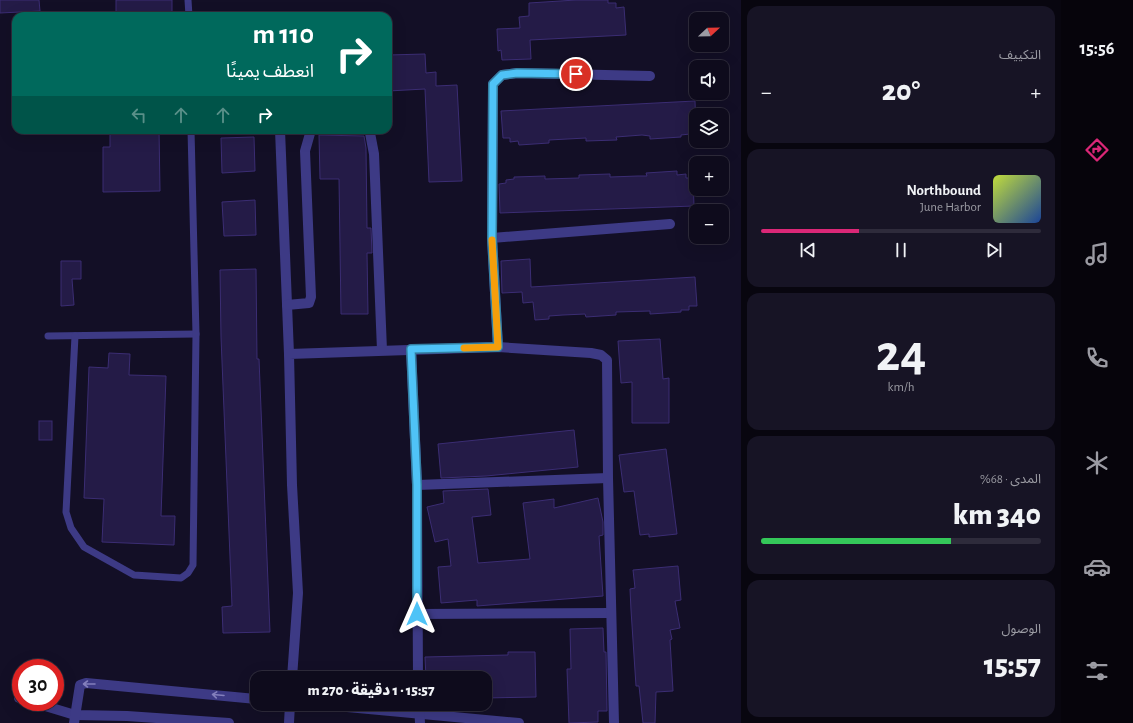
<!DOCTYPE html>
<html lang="ar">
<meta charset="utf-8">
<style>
:root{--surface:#0e0b1c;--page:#171425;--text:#f1f3f6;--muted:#9b9ba3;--line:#2e2b3b;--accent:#db2777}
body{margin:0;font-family:"Alegreya Sans","Noto Sans Arabic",sans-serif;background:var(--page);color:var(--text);direction:rtl;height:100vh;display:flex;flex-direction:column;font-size:15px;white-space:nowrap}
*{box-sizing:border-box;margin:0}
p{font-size:13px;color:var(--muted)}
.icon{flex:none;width:22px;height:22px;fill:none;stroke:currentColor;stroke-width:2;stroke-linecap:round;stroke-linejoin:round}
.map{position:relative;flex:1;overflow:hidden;direction:ltr}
.drawer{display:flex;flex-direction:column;gap:6px;padding:6px;background:#08060f;width:320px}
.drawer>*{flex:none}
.hud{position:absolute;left:12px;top:12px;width:380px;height:122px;border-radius:12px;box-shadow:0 4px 16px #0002,0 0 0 1px var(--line);direction:rtl;background:#00695c;color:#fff;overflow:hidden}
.needle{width:26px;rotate:68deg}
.controls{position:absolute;left:689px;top:12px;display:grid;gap:8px}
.controls a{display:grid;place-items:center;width:40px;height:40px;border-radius:8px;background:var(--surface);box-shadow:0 4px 16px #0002,0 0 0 1px var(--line);font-size:20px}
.speed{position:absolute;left:12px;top:659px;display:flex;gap:8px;font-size:20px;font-weight:700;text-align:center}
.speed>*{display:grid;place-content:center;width:52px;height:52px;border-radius:50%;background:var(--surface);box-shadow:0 4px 16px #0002,0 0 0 1px var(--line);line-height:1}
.speed .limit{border:6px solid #d22;background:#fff;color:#111}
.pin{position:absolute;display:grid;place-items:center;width:34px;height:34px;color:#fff;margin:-17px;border:2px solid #fff;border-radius:50%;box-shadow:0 1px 4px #0007}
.me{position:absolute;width:44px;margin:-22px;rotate:0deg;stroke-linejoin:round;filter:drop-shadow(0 0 3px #0008)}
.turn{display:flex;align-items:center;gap:14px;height:84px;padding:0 12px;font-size:18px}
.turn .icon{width:52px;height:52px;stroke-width:2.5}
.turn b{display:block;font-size:28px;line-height:34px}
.lanes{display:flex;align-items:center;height:38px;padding:0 12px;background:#0003;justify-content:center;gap:20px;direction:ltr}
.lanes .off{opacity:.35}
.big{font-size:30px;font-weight:800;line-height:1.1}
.drawer .tile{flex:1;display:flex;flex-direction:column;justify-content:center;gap:6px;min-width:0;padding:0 14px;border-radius:12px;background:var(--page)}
.drawer .dial{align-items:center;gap:0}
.dial b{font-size:52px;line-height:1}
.song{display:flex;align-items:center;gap:12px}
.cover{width:48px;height:48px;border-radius:6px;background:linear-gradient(135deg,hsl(70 70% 55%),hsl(220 70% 35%))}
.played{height:4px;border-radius:2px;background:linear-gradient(90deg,var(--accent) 35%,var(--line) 35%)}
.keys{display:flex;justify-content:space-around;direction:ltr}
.heat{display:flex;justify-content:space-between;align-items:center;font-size:22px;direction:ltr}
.charge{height:6px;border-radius:3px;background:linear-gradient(90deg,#34c759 68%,var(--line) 0)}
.trip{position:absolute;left:250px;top:671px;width:242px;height:40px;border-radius:12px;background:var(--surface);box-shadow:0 4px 16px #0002,0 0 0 1px var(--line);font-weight:800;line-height:40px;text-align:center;direction:rtl}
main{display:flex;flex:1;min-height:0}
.tabs{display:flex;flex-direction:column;width:72px;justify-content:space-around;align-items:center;background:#06040b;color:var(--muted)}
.tabs .icon{width:28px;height:28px}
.tabs .on{color:var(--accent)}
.tabs b{font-size:18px;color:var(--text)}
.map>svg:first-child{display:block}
.building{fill:#241b47;stroke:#3b2d73}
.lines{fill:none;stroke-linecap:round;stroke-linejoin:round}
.service{stroke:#3d3a85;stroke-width:7}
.minor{stroke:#3d3a85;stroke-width:10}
.oneway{stroke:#837fbc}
.route-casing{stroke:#337fa1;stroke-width:10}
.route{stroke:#4fc3f7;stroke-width:7}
.slow{stroke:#f59e0b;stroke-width:7}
</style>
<main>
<nav class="tabs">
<b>15:56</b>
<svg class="icon on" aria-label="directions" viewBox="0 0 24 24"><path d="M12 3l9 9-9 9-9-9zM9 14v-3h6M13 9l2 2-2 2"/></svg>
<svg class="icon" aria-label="music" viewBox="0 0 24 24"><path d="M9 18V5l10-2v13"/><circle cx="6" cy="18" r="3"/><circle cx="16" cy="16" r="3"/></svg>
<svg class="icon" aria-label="phone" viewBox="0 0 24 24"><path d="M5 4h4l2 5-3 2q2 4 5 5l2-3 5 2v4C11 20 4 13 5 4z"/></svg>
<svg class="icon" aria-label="climate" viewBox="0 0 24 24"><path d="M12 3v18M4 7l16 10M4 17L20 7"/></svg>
<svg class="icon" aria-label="car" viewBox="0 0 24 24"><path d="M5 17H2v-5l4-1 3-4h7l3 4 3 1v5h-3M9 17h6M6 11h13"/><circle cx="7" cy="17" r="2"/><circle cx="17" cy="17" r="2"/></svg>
<svg class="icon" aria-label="filters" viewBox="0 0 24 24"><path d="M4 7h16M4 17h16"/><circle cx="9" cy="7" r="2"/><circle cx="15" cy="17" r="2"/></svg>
</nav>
<section class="drawer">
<div class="tile"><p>التكييف</p>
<div class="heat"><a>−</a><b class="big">20°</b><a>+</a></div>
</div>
<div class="tile">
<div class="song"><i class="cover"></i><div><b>Northbound</b><p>June Harbor</p></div></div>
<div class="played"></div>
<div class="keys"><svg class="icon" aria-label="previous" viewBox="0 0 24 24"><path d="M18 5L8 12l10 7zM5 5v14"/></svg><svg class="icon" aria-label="pause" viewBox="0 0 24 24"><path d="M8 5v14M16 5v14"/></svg><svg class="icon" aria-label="next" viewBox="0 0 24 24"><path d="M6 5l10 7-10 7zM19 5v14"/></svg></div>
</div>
<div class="tile dial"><b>24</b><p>km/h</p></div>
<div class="tile"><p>المدى · 68%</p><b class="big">340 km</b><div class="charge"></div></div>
<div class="tile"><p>الوصول</p><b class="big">15:57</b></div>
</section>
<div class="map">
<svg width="741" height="723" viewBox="0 0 741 723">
<rect width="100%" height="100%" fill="#130f26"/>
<g class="building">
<polygon points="0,0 39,0 40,11 0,13"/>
<rect x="116" y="0" width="56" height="16"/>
<polygon points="576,0 608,0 608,3 616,3 616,8 624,7 626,35 530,40 531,59 502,60 501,50 498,51 497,29 520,28 519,17 529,16 529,3"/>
<polygon points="425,54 426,73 436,72 436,86 457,85 462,181 429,182 425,89 388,91 388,55"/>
<polygon points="695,101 696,130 690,130 690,134 681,135 681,137 650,139 650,136 642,135 616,137 617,140 586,141 586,138 549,140 549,143 519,145 518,141 510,142 510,138 503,138 501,111"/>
<polygon points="110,130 159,130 160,191 103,192 103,147 110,147"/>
<polygon points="319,135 364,136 366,148 367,228 371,228 372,253 367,253 368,314 341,314 339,179 320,179"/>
<polygon points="254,137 255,171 222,173 221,138"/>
<polygon points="677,171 677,175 686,174 686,178 693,178 694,206 500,213 499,184 506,183 506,180 514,179 514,177 545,176 545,179 579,178 579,175 610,174 610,177 638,176 647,176 646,173"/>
<polygon points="255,200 256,235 224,236 222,202"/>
<polygon points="530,259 531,287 695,277 697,306 689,306 689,310 681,310 681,312 650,314 650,311 616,312 616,315 586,317 585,314 563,315 549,316 549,319 535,320 533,302 523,303 522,292 502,293 501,261"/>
<polygon points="61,261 81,261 81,279 72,279 74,305 61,306"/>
<polygon points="256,269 257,359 259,359 270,632 223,633 222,607 232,606 221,337 220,270"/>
<polygon points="660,339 663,379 669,378 669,423 632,423 632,382 621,383 618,341"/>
<polygon points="109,353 130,354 129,375 166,376 161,516 175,516 174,545 102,542 104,499 84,498 89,367 108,368"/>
<rect x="39" y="421" width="13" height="19"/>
<polygon points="574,430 578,467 486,476 441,478 438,444"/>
<polygon points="666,449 677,534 649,537 649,534 640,535 634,491 624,492 619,455"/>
<polygon points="488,489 491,515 472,517 478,563 530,559 523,503 554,499 554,508 598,498 603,522 603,535 599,536 603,596 477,606 477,600 441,603 438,567 451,566 448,539 435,542 427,507 444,503 443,491"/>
<polygon points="678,566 681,600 675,601 680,628 670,630 672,639 670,640 673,691 656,692 655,723 643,723 639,686 636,686 631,610 630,589 635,588 633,570"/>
<polygon points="603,628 604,652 606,652 607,711 598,711 598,722 569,723 567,669 571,669 570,629"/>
<polygon points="508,652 535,652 536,697 485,698 485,678 426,678 425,657 508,655"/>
</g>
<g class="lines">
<g class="service">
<polyline points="188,0 189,16"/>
<polyline points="48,336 196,334"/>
<polyline points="75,336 66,512 71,528 84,547 134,575 181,578 188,573 193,565 196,334 191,130"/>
</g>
<g class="minor">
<polyline points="280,130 289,354"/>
<polyline points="368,130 370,133 374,154 382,350"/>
<polyline points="492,238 670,224"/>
<polyline points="287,305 309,303 311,297 305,151 311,130"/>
<polyline points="498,347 492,238 493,84 502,75 517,73 650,76"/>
<polyline points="411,349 417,485 418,678"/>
<polyline points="417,485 608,478"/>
<polyline points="417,614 611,613"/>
<polyline points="292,678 298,593 292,485 289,354 498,347 591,353 601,355 607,360 608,478 614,723"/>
<polyline points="19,698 21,698"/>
<polyline points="32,702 75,715 127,716 229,723"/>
<polyline points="315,704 519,723"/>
<polyline points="419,704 420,723"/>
<polyline points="74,723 80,685 86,683 257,699"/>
<polyline points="289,723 290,704"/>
</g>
</g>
<defs><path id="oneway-shaft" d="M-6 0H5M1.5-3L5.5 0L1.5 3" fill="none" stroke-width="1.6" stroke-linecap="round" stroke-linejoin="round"/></defs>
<g class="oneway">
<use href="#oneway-shaft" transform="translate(89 684) rotate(180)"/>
<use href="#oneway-shaft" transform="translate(218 695) rotate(-175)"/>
</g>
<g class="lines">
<defs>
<polyline id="route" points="417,614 417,485 411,349 498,347 492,238 493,84 502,75 517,73 576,74"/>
</defs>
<use href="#route" class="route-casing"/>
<use href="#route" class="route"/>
<polyline class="slow" points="464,348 498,347 492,240"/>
</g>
</svg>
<div class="controls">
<a><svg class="needle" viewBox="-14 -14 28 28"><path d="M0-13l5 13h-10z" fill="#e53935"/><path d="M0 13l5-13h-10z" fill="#9b9ba3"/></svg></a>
<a><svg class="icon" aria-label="sound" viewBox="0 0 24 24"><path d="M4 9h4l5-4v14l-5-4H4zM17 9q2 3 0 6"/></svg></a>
<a><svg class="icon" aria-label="layers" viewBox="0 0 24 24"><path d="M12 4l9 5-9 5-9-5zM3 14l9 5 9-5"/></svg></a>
<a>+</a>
<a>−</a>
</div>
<div class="speed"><div class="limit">30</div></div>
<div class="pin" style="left:576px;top:74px;background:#d93025"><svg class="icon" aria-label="arrive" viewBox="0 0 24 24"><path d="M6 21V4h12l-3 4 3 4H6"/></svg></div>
<svg class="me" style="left:417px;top:614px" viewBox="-20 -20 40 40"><path d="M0-17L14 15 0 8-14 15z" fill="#4fc3f7" stroke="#fff" stroke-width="4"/></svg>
<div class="trip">15:57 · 1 دقيقة · 270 m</div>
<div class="hud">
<div class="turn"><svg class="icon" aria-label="right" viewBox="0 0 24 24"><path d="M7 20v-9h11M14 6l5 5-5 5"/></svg><div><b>110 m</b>انعطف يمينًا</div></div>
<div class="lanes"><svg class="icon off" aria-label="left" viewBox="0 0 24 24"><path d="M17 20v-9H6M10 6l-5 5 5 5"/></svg><svg class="icon off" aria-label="ahead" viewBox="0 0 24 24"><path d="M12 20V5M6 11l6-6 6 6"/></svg><svg class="icon off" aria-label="ahead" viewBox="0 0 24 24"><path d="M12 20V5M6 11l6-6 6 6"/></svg><svg class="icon" aria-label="right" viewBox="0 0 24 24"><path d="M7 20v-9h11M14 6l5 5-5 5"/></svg></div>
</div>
</div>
</main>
